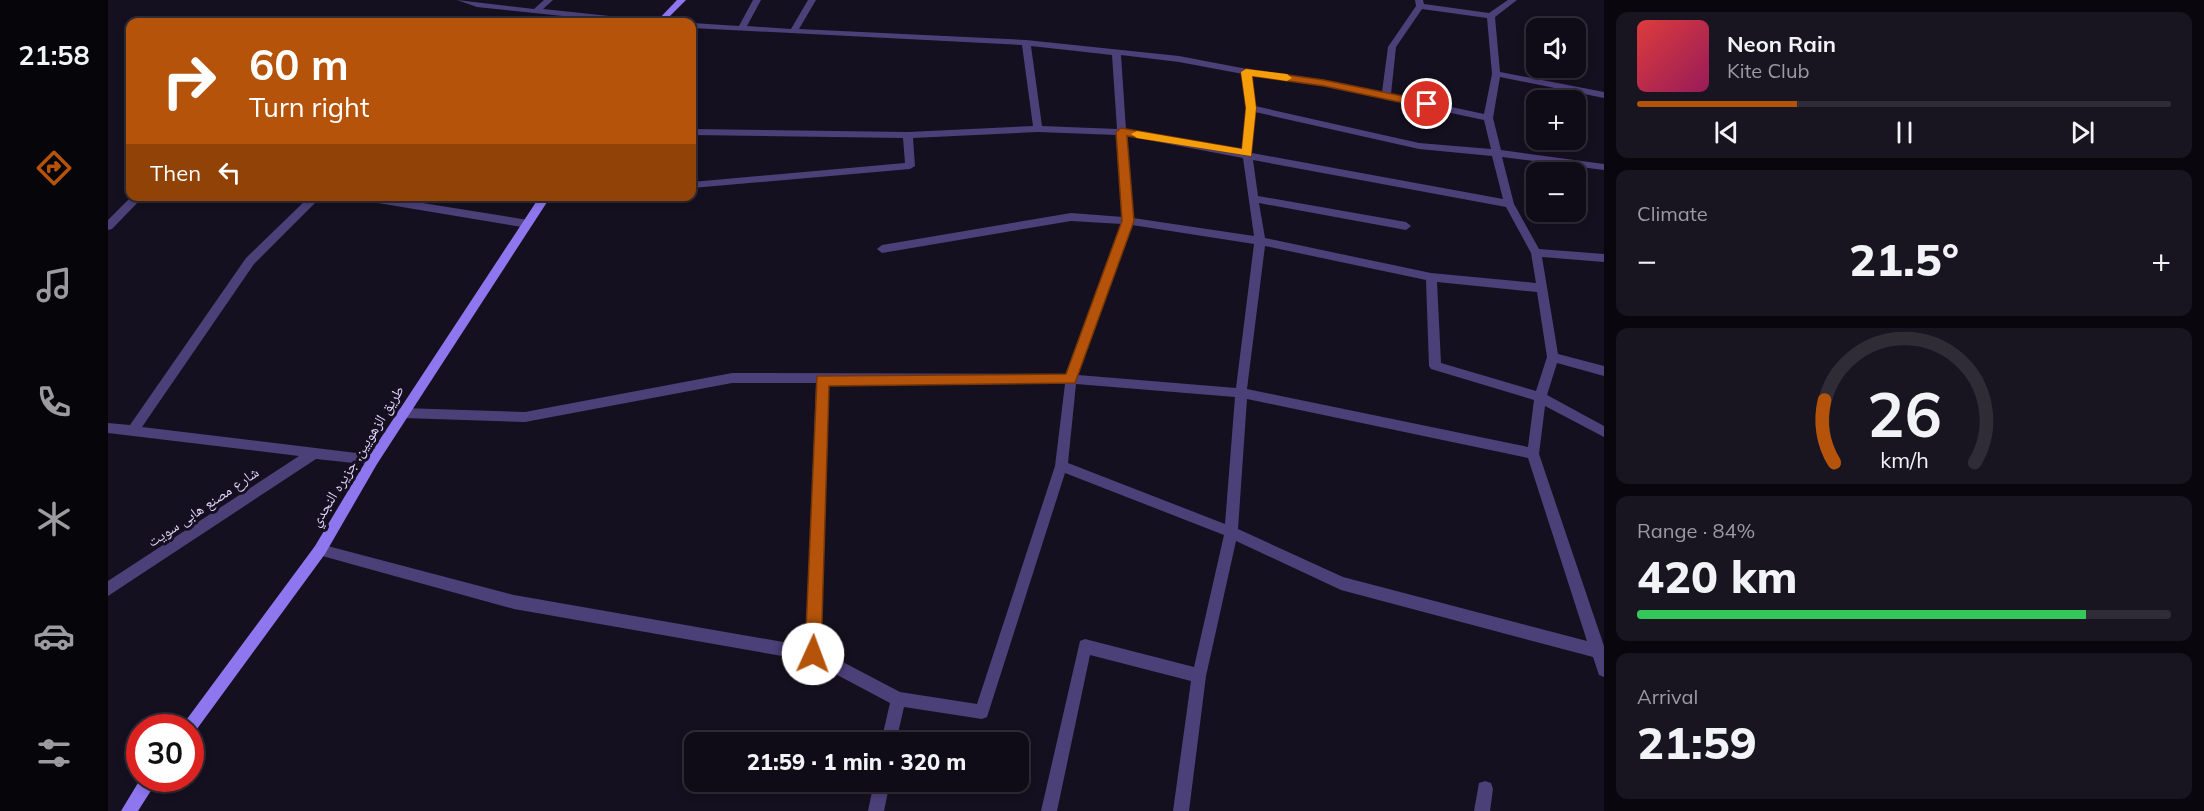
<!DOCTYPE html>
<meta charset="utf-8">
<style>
:root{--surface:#100c17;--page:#191520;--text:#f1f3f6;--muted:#9c9ba1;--line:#302c36;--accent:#b45309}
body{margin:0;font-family:Mulish,"Noto Naskh Arabic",sans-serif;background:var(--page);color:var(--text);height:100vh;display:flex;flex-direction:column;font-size:22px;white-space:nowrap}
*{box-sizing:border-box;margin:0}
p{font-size:20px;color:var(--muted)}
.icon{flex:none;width:33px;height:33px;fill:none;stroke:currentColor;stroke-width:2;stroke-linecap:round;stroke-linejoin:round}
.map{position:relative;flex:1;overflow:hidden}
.sheet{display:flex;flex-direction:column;gap:12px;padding:12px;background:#09070d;width:600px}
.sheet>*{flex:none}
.banner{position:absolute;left:18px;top:18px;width:570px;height:183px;border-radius:12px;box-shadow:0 3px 9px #0003,0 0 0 2px var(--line);background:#b45309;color:#fff;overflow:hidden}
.controls{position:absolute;left:1418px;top:18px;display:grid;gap:12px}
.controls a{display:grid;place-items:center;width:60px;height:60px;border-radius:12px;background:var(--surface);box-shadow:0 3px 9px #0003,0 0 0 2px var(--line);font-size:30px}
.speed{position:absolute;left:18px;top:714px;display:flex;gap:12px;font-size:30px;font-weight:700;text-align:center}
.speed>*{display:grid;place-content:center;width:78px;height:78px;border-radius:50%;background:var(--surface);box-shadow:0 3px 9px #0003,0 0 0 2px var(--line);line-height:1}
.speed .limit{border:9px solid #d22;background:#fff;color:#111}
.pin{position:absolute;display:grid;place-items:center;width:51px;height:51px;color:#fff;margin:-26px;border:3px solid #fff;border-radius:50%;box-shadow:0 2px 6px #0007}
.me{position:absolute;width:66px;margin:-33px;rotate:2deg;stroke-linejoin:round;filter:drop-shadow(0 0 4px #0008)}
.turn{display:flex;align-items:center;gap:21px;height:126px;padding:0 24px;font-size:27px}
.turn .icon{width:78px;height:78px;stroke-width:2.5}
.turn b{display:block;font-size:42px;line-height:51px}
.then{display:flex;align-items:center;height:57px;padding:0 24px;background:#0003;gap:12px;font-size:22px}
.big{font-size:45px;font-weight:800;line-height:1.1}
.sheet .widget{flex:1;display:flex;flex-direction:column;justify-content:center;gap:9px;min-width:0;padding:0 21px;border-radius:12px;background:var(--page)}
.sheet .dial{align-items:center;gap:0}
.dial svg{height:156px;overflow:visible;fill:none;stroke:var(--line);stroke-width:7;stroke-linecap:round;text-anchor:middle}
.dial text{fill:var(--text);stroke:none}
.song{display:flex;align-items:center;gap:18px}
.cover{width:72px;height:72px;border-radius:9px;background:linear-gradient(135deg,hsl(0 70% 55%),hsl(330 70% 35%))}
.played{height:6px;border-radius:3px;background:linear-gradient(90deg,var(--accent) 30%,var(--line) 30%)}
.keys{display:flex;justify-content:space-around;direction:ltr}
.heat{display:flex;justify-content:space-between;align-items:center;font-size:33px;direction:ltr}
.charge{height:9px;border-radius:4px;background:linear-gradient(90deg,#34c759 84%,var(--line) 0)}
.trip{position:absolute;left:576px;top:732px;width:345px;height:60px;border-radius:12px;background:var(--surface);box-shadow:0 3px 9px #0003,0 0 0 2px var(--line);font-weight:800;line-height:60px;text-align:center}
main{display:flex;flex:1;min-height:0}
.menu{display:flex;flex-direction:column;width:108px;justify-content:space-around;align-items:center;background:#060509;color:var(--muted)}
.menu .icon{width:42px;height:42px}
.menu .current{color:var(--accent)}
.menu b{font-size:27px;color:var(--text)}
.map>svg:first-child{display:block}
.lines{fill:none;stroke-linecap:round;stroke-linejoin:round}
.street{fill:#4c4079;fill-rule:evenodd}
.secondary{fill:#8d76ee;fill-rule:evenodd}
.route{fill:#b45309;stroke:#753606;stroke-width:1.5}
.slow{fill:#f59e0b}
.labels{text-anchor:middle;stroke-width:6;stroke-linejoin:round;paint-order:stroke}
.street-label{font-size:15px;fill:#ded3fa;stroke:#15101f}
</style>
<main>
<nav class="menu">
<b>21:58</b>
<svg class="icon current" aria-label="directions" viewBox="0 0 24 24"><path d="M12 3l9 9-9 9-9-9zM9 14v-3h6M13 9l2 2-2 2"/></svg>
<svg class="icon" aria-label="music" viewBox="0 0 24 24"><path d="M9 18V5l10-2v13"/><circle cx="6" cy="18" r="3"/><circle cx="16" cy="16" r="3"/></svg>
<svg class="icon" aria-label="phone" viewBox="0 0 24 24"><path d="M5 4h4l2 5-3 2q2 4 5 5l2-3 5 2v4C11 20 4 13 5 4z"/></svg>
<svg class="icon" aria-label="climate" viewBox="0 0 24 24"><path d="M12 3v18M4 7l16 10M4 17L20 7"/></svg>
<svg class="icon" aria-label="car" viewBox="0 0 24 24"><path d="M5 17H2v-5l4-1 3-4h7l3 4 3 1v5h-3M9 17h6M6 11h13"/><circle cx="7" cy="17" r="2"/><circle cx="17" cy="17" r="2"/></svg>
<svg class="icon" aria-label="filters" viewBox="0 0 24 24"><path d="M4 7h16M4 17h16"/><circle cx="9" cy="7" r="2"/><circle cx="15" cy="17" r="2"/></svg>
</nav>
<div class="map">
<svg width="1496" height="811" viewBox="0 0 1496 811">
<rect width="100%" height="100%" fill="#15101f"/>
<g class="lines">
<g class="street">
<polygon points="349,0 426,9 436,0 445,0 435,9 530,19 534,22 511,22 369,7"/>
<path d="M645,0h8l-14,26 44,3 17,-29h8l-17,29 227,11 153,16 68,13 77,11 58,12 6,-45 28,-41 -1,-6h8l1,4 65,9 19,-13h9l-22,17 5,55 104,20v6l-104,-21 -7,41 8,32 103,14v6l-102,-13 12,47 25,45 65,5v8l-62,-5 16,97 46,12v10l-47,-13 -10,32 57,31v11l-59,-31 -6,48 65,192v31l-5,-2 -6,-18 -252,-67 -105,-49 -30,135 -17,135h-16l18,-130 -101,-26 -33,156h-16l39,-170 5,-2 109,28 30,-132 -159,-62 -78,244 -5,2 -78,-12 -8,35h-15l9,-39 -79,-42 -297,-52 -199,-55 -2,-4 2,-4 5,-2 194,51 292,51 10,-263h-84l-207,39 -122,-4 -4,-1 -2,-4 2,-4 4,-1 122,4 207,-39 335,1 55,-150 -51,-3 -189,32 -5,-4 5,-4 189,-32 52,4 -6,-82 -79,-3 -125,6 2,28 -5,3 -218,19v-6l213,-19 -2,-25 -211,-3v-6l216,3 125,-6 -11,-81 -330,-17v-5l47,3zM1314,9l65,9 5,56 -8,40 -93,-20 5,-47zM923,46l81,9 5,74 -75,-3zM1013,55l58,7 64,12 3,34 -4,43 -116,-21zM1144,75l72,11 160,34 7,29 -72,-6 -164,-37zM1147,112l164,37 73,7 11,43 -251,-46zM1019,136l116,22 11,78 -121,-18zM1145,160l253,47 25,46 5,30 -105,-10 -166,-35 -6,-35 147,27 5,-4 -5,-4 -148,-26zM1024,225l122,19 -18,144 -158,-13zM1157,246l161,34 3,86 2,3 103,31 -6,47 -281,-58zM1329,282l100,10 10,65 -11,34 -95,-28zM720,383l237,1 -10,82 -78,238 -77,-12 -80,-42zM968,384l159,13 -10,127 -157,-61zM1139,399l281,59 59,183 -244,-64 -105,-48z"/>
<polygon points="24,196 36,196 4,229 0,230 0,220"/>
<polygon points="202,196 214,196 146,264 34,427 265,455 269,456 271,460 269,464 265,465 208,459 0,596 0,581 191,456 0,433 0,423 22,425 138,258"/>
<polygon points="241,196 271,196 420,220 425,224 420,228 246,199"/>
<polygon points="1377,781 1383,783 1385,789 1382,811 1366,811 1371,783"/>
<polygon points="766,782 782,782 776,811 760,811"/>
</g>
<g class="secondary">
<polygon points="569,0 578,0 556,22 548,22"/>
<polygon points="432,196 443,196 269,464 217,554 86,733 82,735 82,728 74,728 76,723 207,546 261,456"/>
<polygon points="33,778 51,778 30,811 13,811"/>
</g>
</g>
<polygon class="route" points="1138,69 1216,80 1319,101 1324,104 1319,108 1216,86 1144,76 1148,108 1143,156 1019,136 1026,221 967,383 721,386 713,654 711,660 705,663 699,660 697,654 709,376 958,374 1014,221 1008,132 1013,128 1134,149 1138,108 1133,72"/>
<polygon class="slow" points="1138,69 1179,74 1184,78 1179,81 1144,76 1148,108 1143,156 1029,138 1023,134 1029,131 1134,149 1138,108 1133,72"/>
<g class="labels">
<g class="street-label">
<text transform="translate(249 456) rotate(-58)" y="5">طريق الزهويين, جزيره النجدي</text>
<text transform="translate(95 507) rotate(-34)" y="5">شارع مصنع هابى سويت</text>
</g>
</g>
</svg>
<div class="controls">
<a><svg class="icon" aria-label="sound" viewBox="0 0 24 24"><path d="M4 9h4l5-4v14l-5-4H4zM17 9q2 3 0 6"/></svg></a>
<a>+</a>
<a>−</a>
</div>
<div class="speed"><div class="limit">30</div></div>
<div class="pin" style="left:1319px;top:104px;background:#d93025"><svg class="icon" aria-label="arrive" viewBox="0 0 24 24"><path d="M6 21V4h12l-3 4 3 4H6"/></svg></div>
<svg class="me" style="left:705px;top:654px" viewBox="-20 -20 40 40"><circle r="19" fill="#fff"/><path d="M0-13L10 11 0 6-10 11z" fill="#b45309"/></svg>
<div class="trip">21:59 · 1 min · 320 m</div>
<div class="banner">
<div class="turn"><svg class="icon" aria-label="right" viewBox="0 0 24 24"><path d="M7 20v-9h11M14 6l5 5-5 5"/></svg><div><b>60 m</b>Turn right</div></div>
<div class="then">Then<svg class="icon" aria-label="left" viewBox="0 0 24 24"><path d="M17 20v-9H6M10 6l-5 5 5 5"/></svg></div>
</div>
</div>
<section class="sheet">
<div class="widget">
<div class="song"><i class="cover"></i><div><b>Neon Rain</b><p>Kite Club</p></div></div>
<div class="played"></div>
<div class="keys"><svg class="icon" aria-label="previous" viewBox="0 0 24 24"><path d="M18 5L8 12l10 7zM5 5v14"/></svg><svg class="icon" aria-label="pause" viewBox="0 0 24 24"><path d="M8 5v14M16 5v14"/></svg><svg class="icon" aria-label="next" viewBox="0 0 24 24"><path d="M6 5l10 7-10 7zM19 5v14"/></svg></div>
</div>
<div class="widget"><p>Climate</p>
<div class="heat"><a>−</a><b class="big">21.5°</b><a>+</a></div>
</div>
<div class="widget dial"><svg viewBox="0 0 100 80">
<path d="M14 69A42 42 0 1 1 86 69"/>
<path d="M14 69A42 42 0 0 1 9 37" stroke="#b45309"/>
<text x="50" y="56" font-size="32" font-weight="700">26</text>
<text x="50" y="72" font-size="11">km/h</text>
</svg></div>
<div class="widget"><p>Range · 84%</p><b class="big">420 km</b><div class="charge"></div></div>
<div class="widget"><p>Arrival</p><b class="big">21:59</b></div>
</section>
</main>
